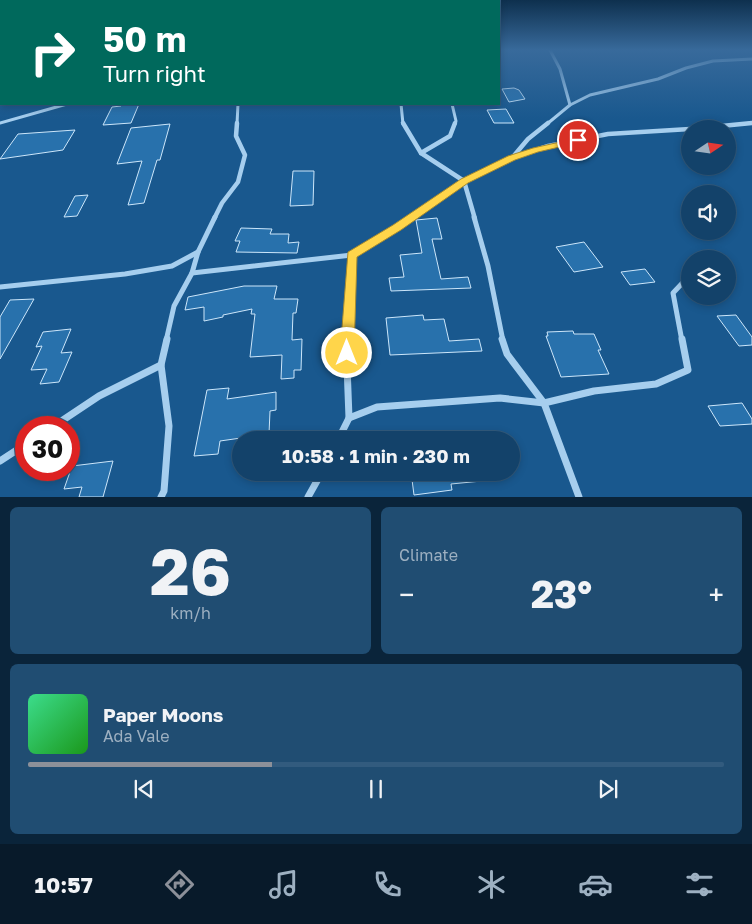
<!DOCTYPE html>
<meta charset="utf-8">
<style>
:root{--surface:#13426a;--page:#204d72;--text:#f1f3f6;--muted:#9db0c1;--line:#325b7e;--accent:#8c9099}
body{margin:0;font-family:"Golos Text",sans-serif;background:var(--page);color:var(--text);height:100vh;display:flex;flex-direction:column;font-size:19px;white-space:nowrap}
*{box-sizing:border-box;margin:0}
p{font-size:16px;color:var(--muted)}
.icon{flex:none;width:28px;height:28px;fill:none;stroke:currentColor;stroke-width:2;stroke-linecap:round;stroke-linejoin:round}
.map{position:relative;height:497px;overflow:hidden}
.drawer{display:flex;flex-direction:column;gap:10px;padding:10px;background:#0a243a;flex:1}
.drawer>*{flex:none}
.guide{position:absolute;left:0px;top:0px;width:500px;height:105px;box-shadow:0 2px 8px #0003,0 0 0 1px var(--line);background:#00695c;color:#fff;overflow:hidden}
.needle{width:32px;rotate:77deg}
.controls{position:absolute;left:681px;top:120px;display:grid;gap:10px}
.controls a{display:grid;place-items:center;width:55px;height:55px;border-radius:50%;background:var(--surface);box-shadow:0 2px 8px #0003,0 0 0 1px var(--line);font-size:25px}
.speed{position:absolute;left:15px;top:416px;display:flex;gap:10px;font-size:25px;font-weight:700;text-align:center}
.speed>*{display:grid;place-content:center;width:65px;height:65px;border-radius:50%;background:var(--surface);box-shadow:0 2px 8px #0003,0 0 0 1px var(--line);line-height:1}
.speed .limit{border:8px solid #d22;background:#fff;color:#111}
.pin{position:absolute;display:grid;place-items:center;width:42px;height:42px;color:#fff;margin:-21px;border:2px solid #fff;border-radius:50%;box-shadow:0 1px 5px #0007}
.me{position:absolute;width:55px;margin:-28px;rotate:0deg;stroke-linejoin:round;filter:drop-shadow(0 0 4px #0008)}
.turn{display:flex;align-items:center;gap:18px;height:105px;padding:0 20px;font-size:22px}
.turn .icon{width:65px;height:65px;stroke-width:2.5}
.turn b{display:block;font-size:35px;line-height:42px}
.big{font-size:38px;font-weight:700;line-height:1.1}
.drawer .card{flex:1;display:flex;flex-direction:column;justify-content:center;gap:8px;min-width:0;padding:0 18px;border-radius:8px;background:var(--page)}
.drawer .dial{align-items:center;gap:0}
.dial b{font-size:65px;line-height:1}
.song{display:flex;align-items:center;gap:15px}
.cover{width:60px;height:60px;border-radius:8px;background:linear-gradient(135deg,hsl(150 70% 55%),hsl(120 70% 35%))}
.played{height:5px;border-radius:2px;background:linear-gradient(90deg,var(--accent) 35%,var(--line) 35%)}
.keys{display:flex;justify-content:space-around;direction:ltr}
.heat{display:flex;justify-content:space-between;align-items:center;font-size:28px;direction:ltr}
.drawer .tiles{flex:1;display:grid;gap:10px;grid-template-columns:1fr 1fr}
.card:last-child{grid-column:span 2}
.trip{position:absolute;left:232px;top:431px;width:288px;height:50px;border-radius:25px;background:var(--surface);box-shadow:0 2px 8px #0003,0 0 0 1px var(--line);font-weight:700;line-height:50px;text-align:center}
.dock{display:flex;height:80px;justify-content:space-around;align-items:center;background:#081a2a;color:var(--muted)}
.dock .icon{width:35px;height:35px}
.dock .active{color:var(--accent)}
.dock b{font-size:22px;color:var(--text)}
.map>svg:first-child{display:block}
.building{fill:#2871ac;stroke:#cce6fa}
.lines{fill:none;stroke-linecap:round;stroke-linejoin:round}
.minor-far3{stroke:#a6ceee;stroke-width:3}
.minor-far2{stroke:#a6ceee;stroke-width:4.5}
.minor-far1{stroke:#a6ceee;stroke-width:5}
.minor{stroke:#a6ceee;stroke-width:7}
.route{fill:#ffd54a;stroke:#a68a30}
</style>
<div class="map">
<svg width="752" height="497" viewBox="0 0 752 497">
<rect width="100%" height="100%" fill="#19588e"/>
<g class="building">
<polygon points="514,88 519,90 525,99 509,102 502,89"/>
<polygon points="122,104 139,104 131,123 103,125 112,107 121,106"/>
<polygon points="506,109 514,123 494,123 487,110"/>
<polygon points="170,124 160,160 157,160 144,203 128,205 142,161 117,164 131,128"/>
<polygon points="75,130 63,150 0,159 18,134"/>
<polygon points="293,171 314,171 313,205 290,206"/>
<polygon points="88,195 77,216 64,217 75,196"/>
<polygon points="437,218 442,239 432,239 441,279 468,277 471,288 391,291 389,278 404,277 400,255 422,253 416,220"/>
<polygon points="241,228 272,229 270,234 289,234 288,243 299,242 297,253 236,252 240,241 235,241"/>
<polygon points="584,242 603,267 574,272 556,247"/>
<polygon points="645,269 655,282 630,285 621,272"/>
<polygon points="244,286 277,286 274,299 298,299 296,313 293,313 292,340 302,339 301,370 294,370 294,378 281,379 282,355 250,357 255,314 251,314 252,309 223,315 223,317 204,321 204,307 185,310 188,297"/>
<polygon points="34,299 0,359 0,317 10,300"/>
<polygon points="423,315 424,320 444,319 449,341 479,339 482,351 390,355 386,318"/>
<polygon points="736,315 752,337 752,345 739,346 717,316"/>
<polygon points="71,329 61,353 72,352 59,382 40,384 47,369 31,370 42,346 36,347 43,332"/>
<polygon points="573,331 574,334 594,334 601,350 598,350 609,374 561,377 546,336 548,336 547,332"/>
<polygon points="229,388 227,399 276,392 276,410 270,411 269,434 220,441 218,454 194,456 207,390"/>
<polygon points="742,403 752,419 752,424 720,426 708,406"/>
<polygon points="113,461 103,497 79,497 82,487 64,489 72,466"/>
<polygon points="411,472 492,472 492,480 451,484 452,490 414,495"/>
</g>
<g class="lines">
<g class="minor-far3">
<polyline points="550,50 560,69 570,105"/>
<polyline points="401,104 403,124"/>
<polyline points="452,104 456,121 455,124"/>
<polyline points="0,123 67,104"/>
<polyline points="237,124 238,104"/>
<polyline points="547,124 570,105 590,95 658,79 686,68 713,61 752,59"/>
<polyline points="742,124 752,123"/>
</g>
<g class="minor-far2">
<polyline points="403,123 421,153 464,181 475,219"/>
<polyline points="691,129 752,123"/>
<polyline points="421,153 450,136 455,123"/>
<polyline points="512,158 528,139 548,123"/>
<polyline points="214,219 222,203 238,182 245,155 236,136 237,123"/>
<polyline points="410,219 464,181 512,158 548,146 608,134 690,129"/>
</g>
<g class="minor-far1">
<polyline points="474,217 488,266 503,341"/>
<polyline points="192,273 198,252 215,217"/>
<polyline points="0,287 125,274 172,266 198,252"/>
<polyline points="166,341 174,306 192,273 352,255 412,217"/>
<polyline points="346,341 352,255"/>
<polyline points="682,341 673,293 690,275"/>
</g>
<g class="minor">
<polyline points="346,339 349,418"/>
<polyline points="502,339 507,354 544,403 579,497"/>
<polyline points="161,365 169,426 164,491 161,497"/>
<polyline points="51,428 99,396 161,365 167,339"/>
<polyline points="338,440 349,418 377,407 500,398 544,403 594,391 656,384 688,370 682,339"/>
<polyline points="0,461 26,444"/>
<polyline points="308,497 322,472"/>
</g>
</g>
<linearGradient id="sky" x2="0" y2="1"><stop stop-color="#0e304e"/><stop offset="0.42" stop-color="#386a9b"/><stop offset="1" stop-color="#386a9b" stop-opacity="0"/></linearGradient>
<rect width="752" height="119" fill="url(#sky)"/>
<polygon class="route" points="578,138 582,140 581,142 538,152 515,160 468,183 401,230 357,257 354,353 352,358 347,360 342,358 340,353 348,252 393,225 461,179 508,156 533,148"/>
</svg>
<div class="controls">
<a><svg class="needle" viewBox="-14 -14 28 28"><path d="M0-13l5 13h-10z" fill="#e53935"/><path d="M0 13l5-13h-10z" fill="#9db0c1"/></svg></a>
<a><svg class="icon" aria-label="sound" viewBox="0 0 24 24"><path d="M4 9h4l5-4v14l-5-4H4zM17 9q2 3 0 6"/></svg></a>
<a><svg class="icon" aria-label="layers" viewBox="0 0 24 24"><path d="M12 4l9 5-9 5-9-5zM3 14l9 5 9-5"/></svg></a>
</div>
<div class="speed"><div class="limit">30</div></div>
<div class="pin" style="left:578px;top:140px;background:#d93025"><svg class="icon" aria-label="arrive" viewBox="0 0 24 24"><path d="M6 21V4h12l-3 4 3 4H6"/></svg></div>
<svg class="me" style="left:347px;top:353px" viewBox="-20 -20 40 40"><circle r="17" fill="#ffd54a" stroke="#fff" stroke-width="3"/><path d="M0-11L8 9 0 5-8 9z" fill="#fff"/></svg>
<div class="trip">10:58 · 1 min · 230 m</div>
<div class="guide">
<div class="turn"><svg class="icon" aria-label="right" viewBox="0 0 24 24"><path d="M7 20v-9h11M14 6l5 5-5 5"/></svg><div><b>50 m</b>Turn right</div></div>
</div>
</div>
<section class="drawer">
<div class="tiles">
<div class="card dial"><b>26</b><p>km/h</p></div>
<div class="card"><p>Climate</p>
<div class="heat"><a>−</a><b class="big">23°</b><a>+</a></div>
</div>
<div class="card">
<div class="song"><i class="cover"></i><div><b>Paper Moons</b><p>Ada Vale</p></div></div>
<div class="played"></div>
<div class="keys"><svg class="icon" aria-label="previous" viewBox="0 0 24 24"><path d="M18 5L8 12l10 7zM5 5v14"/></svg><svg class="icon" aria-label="pause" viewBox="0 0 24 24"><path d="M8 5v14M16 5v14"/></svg><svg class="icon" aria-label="next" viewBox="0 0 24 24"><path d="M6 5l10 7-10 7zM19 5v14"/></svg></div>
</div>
</div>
</section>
<nav class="dock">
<b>10:57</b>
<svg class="icon active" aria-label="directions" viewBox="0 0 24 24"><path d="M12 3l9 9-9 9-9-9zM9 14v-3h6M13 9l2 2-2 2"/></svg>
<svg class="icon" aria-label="music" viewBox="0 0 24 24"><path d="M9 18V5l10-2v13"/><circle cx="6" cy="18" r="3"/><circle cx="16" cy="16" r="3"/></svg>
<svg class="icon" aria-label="phone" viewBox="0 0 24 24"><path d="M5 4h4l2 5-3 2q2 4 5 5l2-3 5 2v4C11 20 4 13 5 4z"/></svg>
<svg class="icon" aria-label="climate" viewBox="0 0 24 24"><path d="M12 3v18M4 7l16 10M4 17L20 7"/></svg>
<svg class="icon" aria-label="car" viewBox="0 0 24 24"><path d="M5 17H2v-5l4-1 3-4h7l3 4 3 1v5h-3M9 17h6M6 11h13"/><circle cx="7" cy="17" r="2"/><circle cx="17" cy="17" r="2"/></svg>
<svg class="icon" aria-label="filters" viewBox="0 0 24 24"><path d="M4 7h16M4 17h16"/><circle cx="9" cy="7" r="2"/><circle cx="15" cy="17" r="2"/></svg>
</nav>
